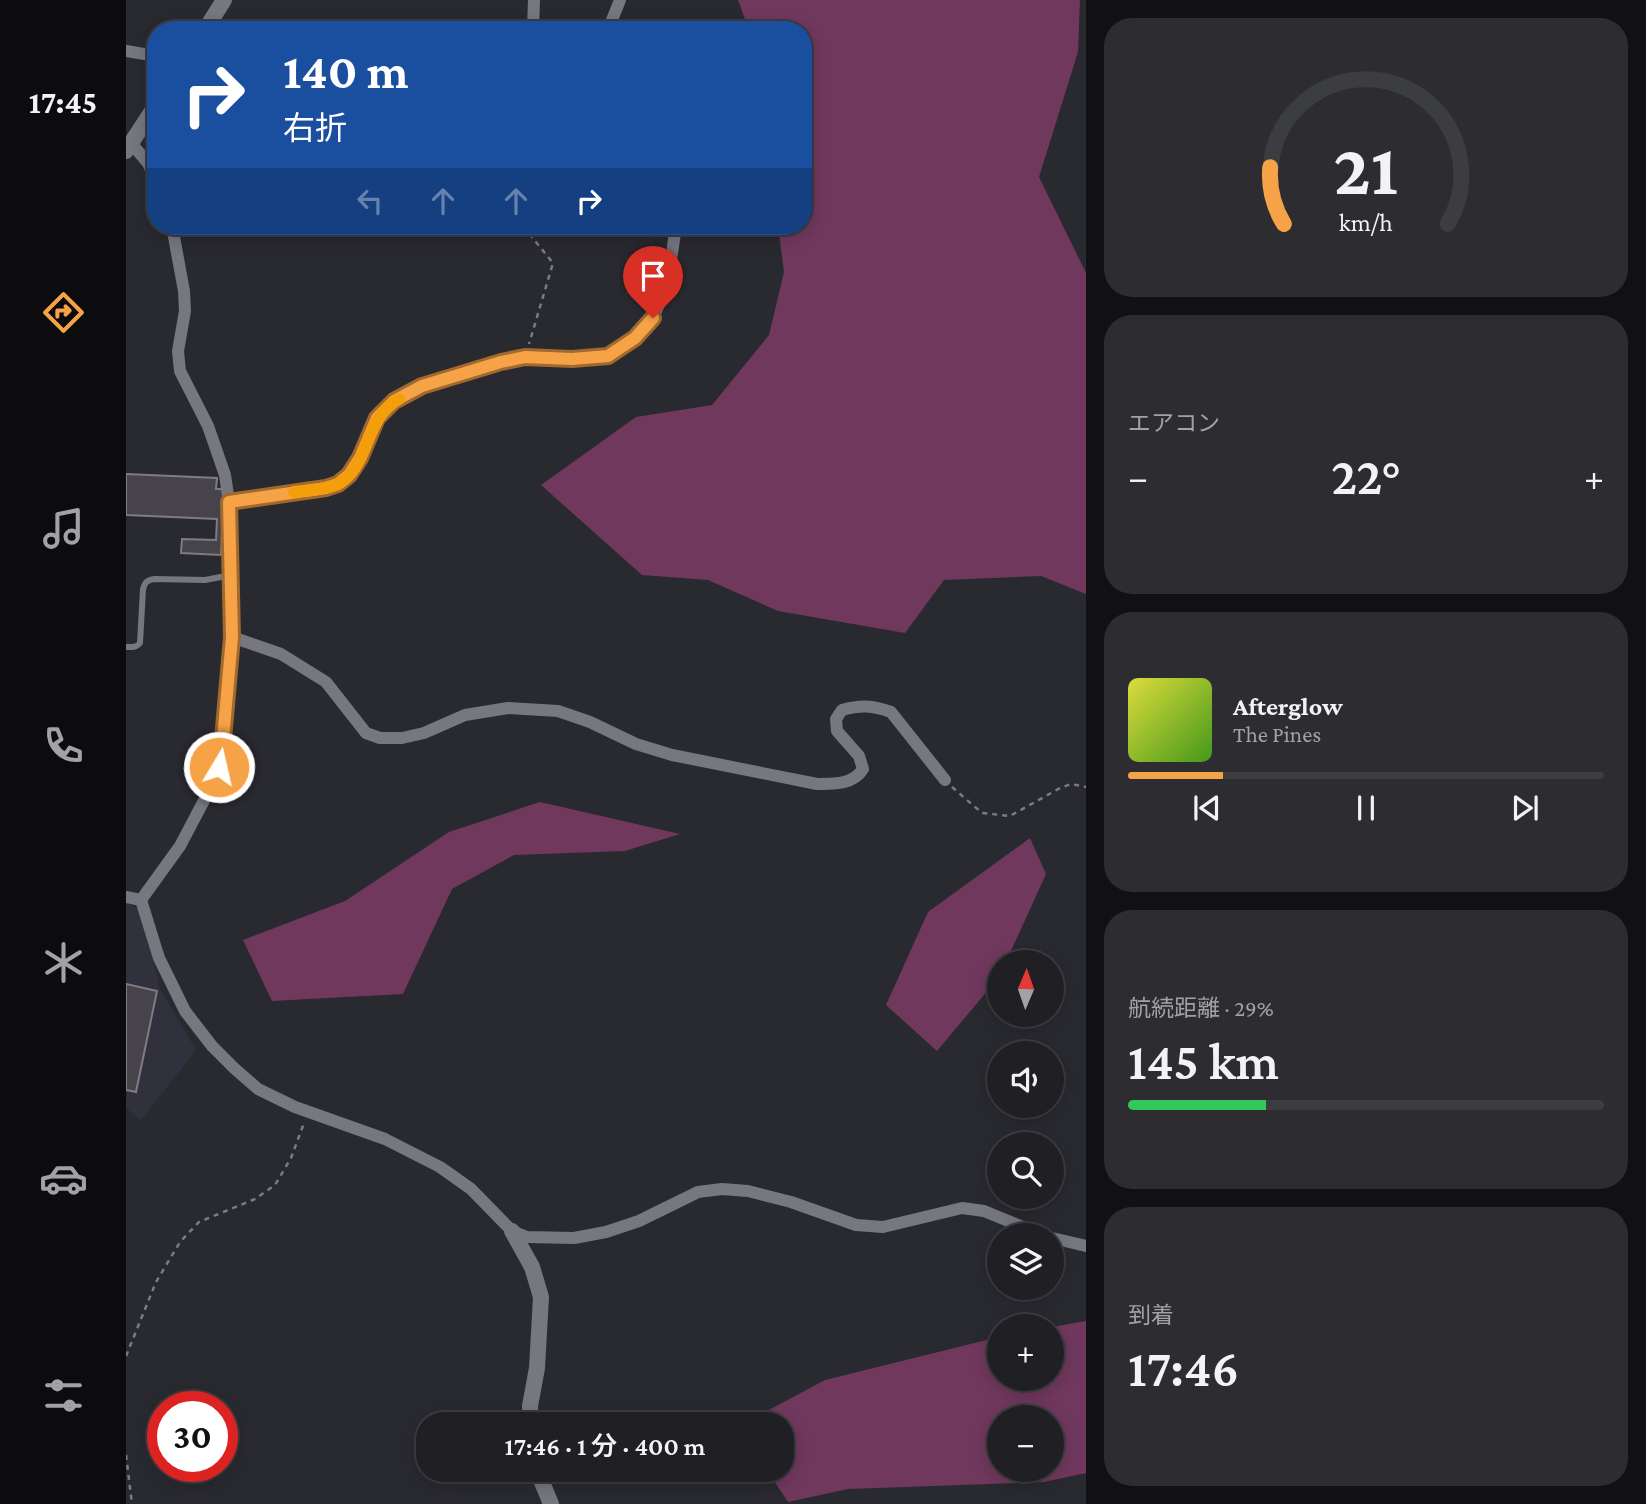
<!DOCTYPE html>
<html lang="ja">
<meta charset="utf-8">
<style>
:root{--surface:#1f1f24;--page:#2c2c31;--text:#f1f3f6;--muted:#a1a2a6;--line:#3c3d41;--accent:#f6a246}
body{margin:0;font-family:"Crimson Pro","Noto Sans JP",serif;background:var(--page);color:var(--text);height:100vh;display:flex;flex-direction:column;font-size:26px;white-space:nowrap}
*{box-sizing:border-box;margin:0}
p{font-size:23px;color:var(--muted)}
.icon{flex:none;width:38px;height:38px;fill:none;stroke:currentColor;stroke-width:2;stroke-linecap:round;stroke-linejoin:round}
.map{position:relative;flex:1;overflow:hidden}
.side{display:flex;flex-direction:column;gap:18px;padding:18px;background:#111114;width:560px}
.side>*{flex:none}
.top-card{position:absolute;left:21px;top:21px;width:665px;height:214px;border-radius:28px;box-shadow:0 4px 18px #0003,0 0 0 2px var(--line);background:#1a4fa0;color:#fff;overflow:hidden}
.needle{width:46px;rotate:2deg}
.controls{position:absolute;left:861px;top:950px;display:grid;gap:14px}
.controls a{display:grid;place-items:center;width:77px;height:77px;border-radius:50%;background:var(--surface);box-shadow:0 4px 18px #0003,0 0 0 2px var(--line);font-size:35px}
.speed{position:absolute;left:21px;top:1391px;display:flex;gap:14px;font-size:35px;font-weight:700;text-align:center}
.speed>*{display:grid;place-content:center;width:91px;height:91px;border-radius:50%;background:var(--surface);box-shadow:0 4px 18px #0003,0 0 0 2px var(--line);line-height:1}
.speed .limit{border:10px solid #d22;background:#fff;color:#111}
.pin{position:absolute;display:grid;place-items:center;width:60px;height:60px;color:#fff;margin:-72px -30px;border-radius:50% 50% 50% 0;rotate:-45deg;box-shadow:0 0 7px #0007}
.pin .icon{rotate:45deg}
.me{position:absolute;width:77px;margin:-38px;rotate:9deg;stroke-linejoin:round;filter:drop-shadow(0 0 5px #0008)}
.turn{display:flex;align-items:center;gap:24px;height:147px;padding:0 21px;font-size:32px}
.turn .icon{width:91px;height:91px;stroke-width:2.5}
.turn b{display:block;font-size:49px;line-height:60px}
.lanes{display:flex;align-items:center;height:66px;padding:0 21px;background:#0003;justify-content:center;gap:35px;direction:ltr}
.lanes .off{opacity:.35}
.big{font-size:52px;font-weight:600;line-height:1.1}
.side .widget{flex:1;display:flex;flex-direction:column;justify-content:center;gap:10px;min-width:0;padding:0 24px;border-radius:28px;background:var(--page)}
.side .dial{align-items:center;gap:0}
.dial svg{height:182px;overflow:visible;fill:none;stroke:var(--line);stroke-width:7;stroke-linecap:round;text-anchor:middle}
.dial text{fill:var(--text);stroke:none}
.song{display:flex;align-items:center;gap:21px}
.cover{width:84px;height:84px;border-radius:10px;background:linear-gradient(135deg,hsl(60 70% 55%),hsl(100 70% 35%))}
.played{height:7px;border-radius:4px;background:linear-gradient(90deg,var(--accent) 20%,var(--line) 20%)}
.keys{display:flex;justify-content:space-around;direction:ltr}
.heat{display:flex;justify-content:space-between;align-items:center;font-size:38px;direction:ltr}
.charge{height:10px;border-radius:5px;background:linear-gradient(90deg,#34c759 29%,var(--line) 0)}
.trip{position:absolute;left:290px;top:1412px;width:378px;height:70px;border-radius:28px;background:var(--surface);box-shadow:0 4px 18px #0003,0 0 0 2px var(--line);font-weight:600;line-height:70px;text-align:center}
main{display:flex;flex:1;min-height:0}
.tabs{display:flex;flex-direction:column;width:126px;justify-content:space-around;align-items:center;background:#0c0c0e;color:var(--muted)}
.tabs .icon{width:49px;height:49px}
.tabs .selected{color:var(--accent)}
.tabs b{font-size:32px;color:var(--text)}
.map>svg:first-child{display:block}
.built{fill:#31313e}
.green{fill:#70385d;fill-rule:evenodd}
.building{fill:#47434a;stroke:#807b83;stroke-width:2}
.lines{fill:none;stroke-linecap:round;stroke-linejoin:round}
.path{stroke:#7b7b81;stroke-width:2.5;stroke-dasharray:5 5;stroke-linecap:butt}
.service{stroke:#777780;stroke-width:6}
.minor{stroke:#777780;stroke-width:12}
.tertiary{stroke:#777780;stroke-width:16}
.route-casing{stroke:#a0692e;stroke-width:18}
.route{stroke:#f6a246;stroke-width:12}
.slow{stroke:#f59e0b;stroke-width:12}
</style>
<main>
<nav class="tabs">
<b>17:45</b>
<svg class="icon selected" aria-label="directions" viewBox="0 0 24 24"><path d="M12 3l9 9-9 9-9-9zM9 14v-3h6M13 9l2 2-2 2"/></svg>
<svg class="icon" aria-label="music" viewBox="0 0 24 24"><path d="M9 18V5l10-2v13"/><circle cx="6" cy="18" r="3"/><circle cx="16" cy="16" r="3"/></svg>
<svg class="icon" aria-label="phone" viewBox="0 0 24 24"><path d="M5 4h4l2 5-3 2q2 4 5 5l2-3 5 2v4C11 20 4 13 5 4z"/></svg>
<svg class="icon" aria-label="climate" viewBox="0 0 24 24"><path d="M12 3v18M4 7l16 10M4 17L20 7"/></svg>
<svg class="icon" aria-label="car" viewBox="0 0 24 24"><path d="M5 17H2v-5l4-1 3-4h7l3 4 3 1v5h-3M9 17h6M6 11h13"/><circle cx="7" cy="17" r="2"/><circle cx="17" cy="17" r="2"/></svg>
<svg class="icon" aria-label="filters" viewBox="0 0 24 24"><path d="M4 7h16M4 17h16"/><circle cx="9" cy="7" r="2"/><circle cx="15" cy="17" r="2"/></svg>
</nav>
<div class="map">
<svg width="960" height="1504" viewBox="0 0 960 1504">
<rect width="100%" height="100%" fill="#292930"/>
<polygon class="built" points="0,901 10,908 17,916 34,989 70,1050 15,1120 0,1108"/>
<g class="green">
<polygon points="612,0 954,0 952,52 913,177 960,273 960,594 915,576 818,580 779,633 652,611 582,580 516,575 415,485 510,417 586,405 643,335 658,272 652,226 677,226 677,30 623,30"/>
<polygon points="414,802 554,834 499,851 388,855 326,889 277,994 146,1001 117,940 219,901 323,832"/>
<polygon points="904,838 920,874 880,962 873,962 873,977 811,1051 760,1005 802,912"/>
<path d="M960,1321v152l-42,9 -196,7 -60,13 -21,-32h15v-46h-39l82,-44 174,-43v42h53v-52zM873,1418h53v52h-53z"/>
</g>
<g class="building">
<polygon points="0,474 91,478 90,489 98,489 95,555 55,553 56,539 90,540 91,519 0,515"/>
<polygon points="0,984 31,991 10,1092 0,1090"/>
</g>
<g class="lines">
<g class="path">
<polyline points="397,226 427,263 403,344"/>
<polyline points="826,787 856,813 884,816 934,788 945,784 960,787"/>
<polyline points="0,1356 30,1282 54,1242 73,1222 129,1199 149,1185 165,1158 178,1123"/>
<polyline points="0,1455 6,1504"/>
</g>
<path class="service" d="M0,647c6,0 10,1 14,-4l3,-54c2,-7 4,-9 12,-10l50,1 26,-5"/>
<g class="minor">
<polyline points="407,30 408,0"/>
<polyline points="482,30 494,0"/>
<polyline points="0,51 30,56"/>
<polyline points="5,143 22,163 30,182"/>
<polyline points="103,502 200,488 212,483 223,475 234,458 252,418 268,402 296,386 375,362 399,357 446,359 482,356 509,338 527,318 541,287 550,226"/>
<path d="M106,637l49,17 45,28 40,51 14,5h22l22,-5 41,-18 43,-7 50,3 32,11 46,22 36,11 145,29c16,0 36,1 46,-15l-4,-13 -22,-25 -1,-12 6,-9c18,-5 30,-5 49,2l54,68"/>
<polyline points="0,897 15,900"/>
<polyline points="15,900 33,958 59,1011 86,1046 108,1068 132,1089 169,1107 259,1139 314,1167 345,1189 386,1231 401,1237 448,1238 480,1232 513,1221 572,1192 596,1189 622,1191 665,1202 730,1225 757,1227 836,1208 858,1211 919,1236"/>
<polyline points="15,900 54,846 83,791 93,767 97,739 106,637 103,502 99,475 82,426 54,371 52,351 59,311 58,291 46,226"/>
<polyline points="926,1238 960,1246"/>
</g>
<g class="tertiary">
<polyline points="79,30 98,0"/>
<polyline points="0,151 30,105"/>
<polyline points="386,1231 406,1267 415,1297 411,1368 404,1406 405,1424"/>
<polyline points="411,1470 425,1504"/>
</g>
</g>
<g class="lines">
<defs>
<polyline id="route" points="93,767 97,739 106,637 103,502 200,488 212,484 223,475 234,458 251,418 268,401 296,386 375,362 399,357 446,359 482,356 509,338 527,318"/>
</defs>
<use href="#route" class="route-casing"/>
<use href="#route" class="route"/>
<path class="slow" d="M168,492c14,-2 32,-2 44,-8 32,-17 26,-66 61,-85"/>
</g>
</svg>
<div class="controls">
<a><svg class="needle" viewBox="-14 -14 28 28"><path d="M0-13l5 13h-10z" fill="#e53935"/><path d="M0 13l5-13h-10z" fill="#a1a2a6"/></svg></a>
<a><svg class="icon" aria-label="sound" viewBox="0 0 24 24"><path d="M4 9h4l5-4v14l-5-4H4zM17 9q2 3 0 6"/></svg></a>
<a><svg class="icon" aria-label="search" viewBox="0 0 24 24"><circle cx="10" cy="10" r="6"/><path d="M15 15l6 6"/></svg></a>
<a><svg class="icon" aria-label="layers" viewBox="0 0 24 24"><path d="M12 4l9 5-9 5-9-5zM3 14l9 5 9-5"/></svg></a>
<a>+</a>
<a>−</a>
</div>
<div class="speed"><div class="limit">30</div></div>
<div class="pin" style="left:527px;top:318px;background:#d93025"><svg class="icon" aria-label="arrive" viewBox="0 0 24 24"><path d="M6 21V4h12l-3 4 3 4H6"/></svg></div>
<svg class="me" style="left:93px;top:767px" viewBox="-20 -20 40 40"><circle r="17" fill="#f6a246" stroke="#fff" stroke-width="3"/><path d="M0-11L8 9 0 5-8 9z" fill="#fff"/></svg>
<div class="trip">17:46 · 1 分 · 400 m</div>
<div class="top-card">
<div class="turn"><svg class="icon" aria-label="right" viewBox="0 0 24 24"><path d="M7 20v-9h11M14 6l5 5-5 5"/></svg><div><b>140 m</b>右折</div></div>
<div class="lanes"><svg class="icon off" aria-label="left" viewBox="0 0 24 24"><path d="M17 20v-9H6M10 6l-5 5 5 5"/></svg><svg class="icon off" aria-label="ahead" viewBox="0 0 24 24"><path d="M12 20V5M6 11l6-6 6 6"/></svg><svg class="icon off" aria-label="ahead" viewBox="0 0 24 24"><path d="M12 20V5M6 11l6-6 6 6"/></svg><svg class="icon" aria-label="right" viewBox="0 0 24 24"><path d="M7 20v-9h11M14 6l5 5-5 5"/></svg></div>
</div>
</div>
<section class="side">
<div class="widget dial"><svg viewBox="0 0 100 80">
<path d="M14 69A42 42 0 1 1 86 69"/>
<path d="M14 69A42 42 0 0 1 8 44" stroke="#f6a246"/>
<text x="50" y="56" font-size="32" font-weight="700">21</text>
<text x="50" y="72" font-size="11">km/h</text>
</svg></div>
<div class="widget"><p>エアコン</p>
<div class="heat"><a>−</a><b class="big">22°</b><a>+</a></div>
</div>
<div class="widget">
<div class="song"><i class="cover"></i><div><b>Afterglow</b><p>The Pines</p></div></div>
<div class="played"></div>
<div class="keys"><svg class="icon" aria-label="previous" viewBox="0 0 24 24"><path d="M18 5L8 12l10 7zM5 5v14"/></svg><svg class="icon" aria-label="pause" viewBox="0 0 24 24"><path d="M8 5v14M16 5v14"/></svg><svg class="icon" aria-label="next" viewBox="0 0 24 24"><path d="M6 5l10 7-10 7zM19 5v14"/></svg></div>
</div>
<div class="widget"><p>航続距離 · 29%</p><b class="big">145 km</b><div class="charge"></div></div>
<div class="widget"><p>到着</p><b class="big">17:46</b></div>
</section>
</main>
